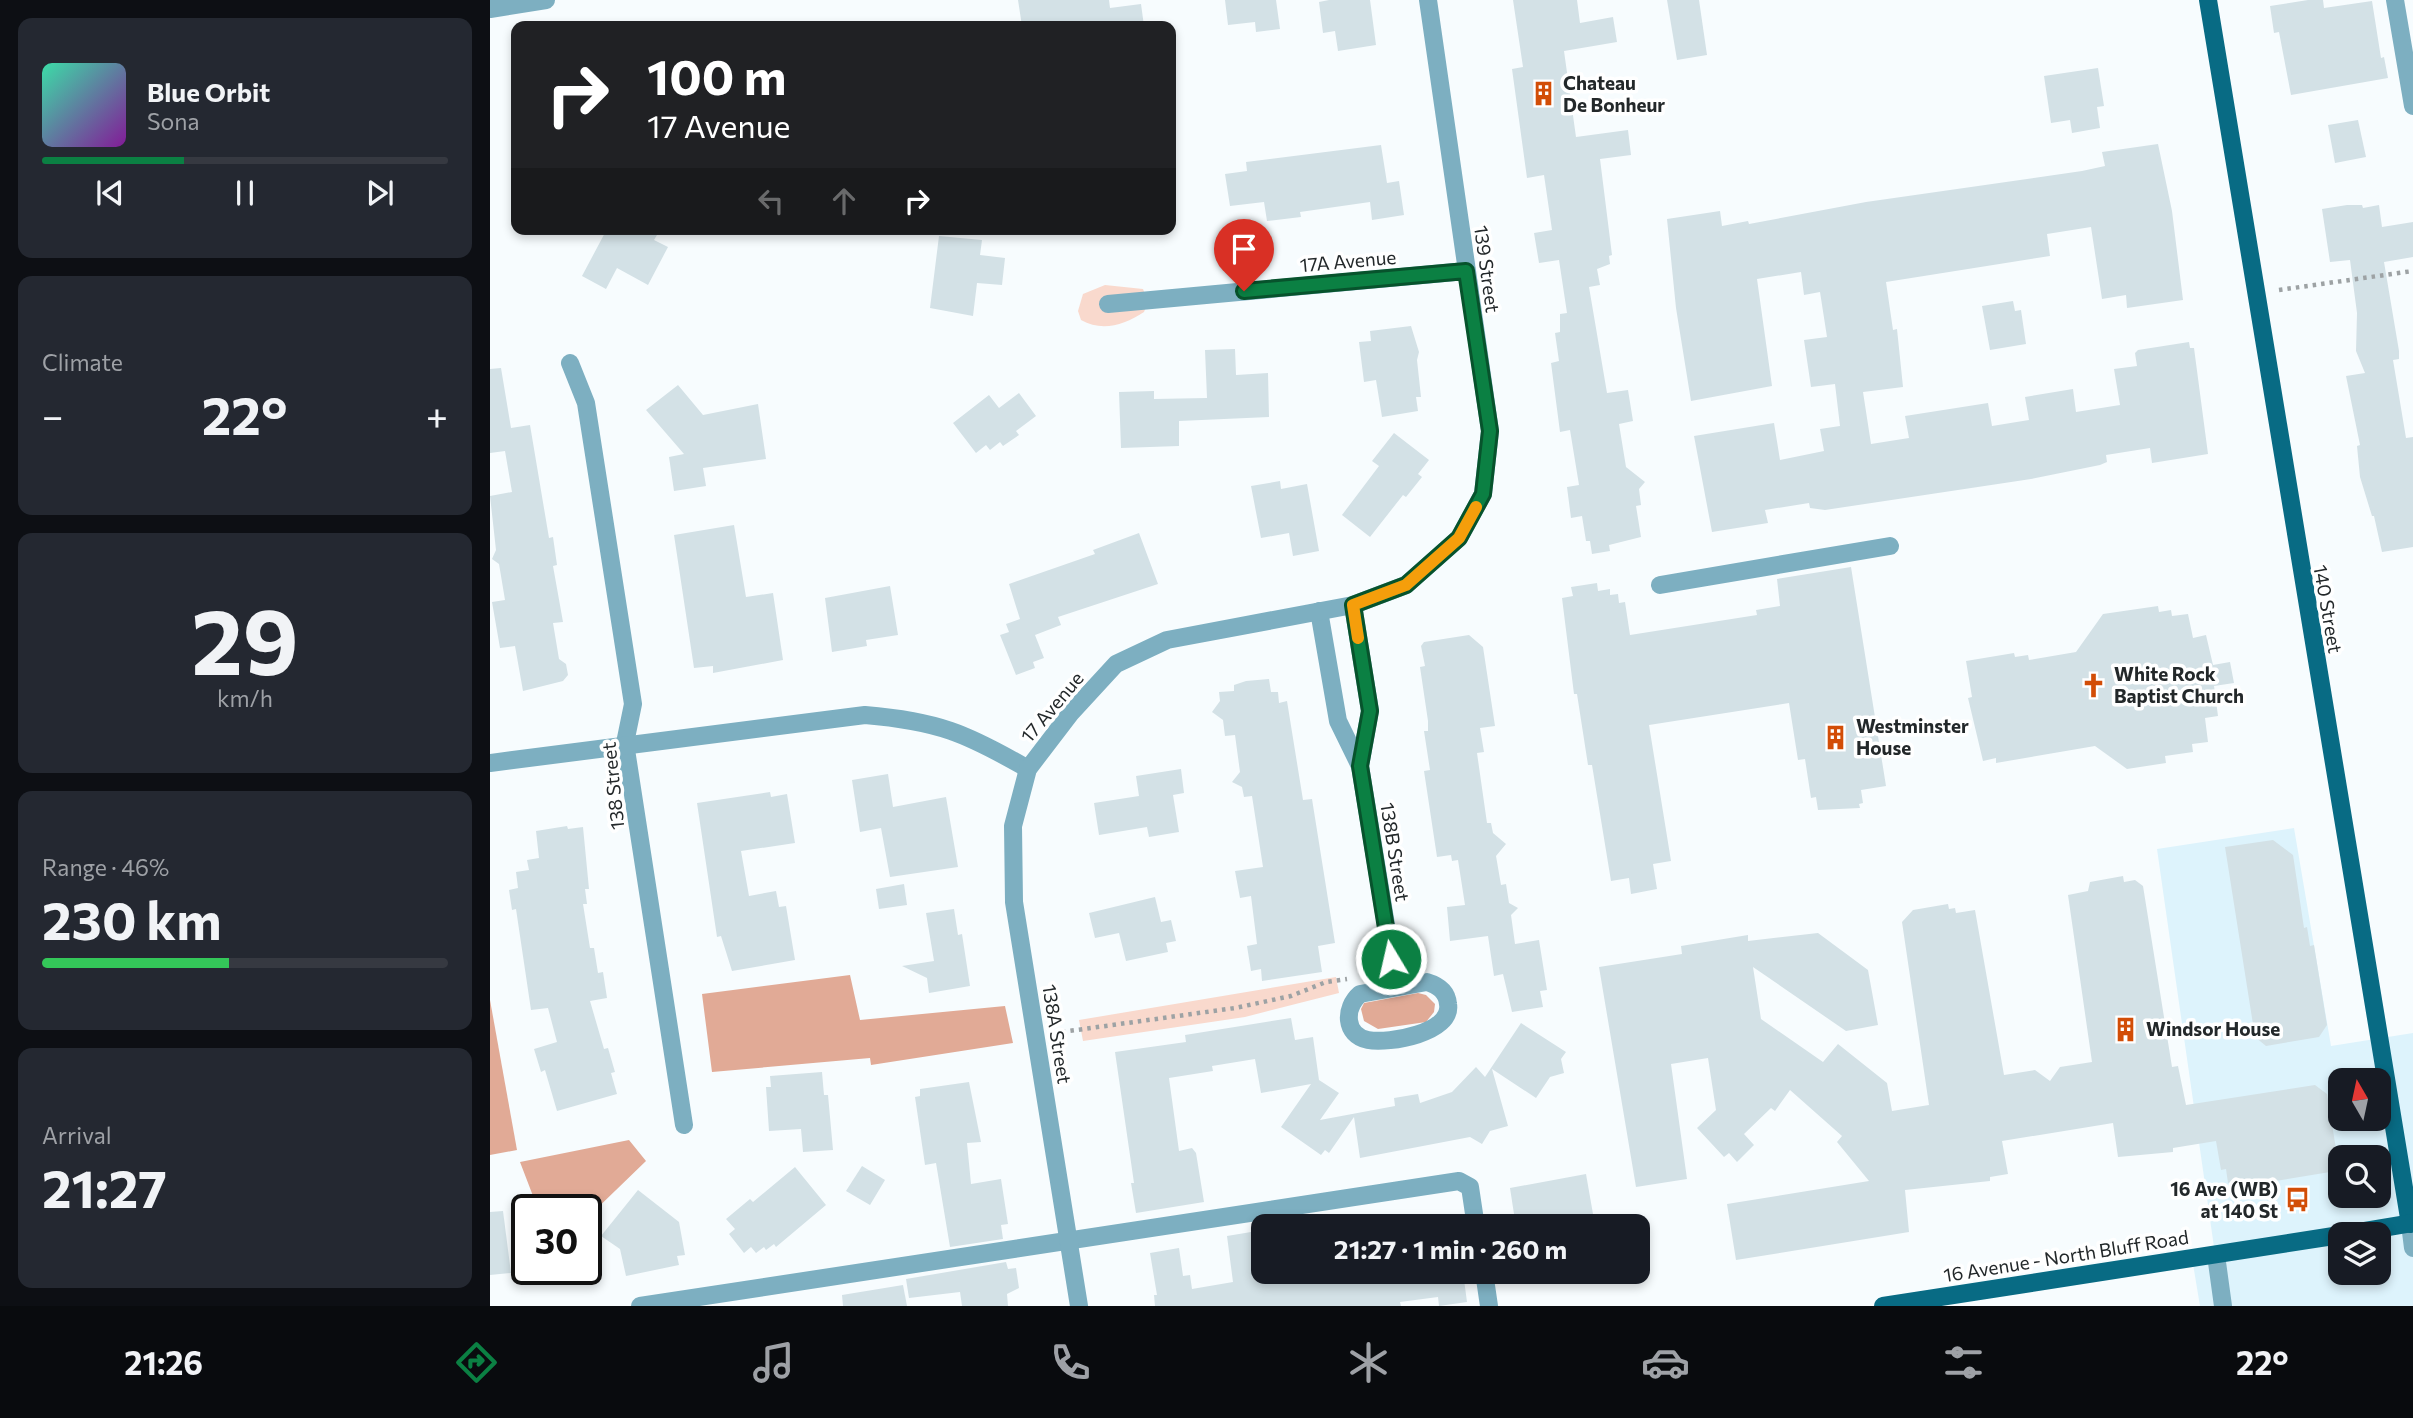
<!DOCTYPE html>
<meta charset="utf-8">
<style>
:root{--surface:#171b24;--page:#242831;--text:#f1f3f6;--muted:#9ea1a6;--line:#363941;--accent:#0b8043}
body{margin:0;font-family:Commissioner,sans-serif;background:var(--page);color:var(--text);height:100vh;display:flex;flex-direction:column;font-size:26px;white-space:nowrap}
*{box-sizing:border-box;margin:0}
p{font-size:23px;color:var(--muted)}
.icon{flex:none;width:38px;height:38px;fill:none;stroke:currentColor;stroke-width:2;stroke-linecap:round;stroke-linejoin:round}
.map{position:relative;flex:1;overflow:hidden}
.drawer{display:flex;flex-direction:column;gap:18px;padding:18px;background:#0d0f14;width:490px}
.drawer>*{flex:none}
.guide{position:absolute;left:21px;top:21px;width:665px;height:214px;border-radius:14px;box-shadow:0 4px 10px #0003;background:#202124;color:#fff;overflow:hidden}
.needle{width:46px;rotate:351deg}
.controls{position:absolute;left:1838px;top:1068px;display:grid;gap:14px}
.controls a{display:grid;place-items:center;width:63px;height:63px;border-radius:14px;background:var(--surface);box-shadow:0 4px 10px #0003;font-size:35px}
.speed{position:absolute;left:21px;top:1194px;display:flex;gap:14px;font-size:35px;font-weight:700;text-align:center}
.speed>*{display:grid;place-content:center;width:91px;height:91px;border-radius:50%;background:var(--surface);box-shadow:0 4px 10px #0003;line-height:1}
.speed .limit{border:4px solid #111;border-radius:10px;background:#fff;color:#111}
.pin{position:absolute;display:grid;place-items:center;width:60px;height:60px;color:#fff;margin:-72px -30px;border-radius:50% 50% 50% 0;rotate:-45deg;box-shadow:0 0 7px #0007}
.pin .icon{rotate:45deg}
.me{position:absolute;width:77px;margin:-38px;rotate:351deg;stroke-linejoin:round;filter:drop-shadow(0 0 5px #0008)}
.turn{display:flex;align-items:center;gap:24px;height:147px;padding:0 21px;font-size:32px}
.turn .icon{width:91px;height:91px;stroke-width:2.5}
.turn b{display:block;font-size:49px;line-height:60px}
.lanes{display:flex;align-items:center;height:66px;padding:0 21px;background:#0003;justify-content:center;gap:35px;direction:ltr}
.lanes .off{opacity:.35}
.big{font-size:52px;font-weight:700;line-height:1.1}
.drawer .tile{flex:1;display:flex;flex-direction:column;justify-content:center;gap:10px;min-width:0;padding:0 24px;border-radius:14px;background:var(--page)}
.drawer .dial{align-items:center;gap:0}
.dial b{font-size:91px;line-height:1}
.song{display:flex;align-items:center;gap:21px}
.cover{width:84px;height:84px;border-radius:10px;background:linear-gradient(135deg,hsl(160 70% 55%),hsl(290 70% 35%))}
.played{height:7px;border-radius:4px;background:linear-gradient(90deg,var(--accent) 35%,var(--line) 35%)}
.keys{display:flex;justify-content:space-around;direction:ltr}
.heat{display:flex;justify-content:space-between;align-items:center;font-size:38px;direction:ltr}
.charge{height:10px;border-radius:5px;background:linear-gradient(90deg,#34c759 46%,var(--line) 0)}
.trip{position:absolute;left:761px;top:1214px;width:399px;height:70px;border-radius:14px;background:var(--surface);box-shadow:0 4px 10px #0003;font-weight:700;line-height:70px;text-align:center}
.dock{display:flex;height:112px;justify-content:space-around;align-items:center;background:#090b0e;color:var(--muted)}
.dock .icon{width:49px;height:49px}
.dock .active{color:var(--accent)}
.dock b{font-size:32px;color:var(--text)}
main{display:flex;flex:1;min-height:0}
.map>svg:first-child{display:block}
.built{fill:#ddf3fc;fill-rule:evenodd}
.green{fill:#f9d9cd}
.forest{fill:#e1aa96}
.building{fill:#d3e1e6}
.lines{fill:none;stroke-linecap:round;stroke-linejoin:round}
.path{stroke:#9da2a4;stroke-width:4.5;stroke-dasharray:3.5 5;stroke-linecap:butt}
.minor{stroke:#7dafc1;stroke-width:18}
.major{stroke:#086b84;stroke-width:18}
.route-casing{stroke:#07532c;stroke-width:18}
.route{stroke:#0b8043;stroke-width:12}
.slow{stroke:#f59e0b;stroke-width:12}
.labels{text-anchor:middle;stroke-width:7;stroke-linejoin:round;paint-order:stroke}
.poi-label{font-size:19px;font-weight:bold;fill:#23282a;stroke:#fff;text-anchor:start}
.street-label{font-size:19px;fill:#23282a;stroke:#fff}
</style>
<main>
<section class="drawer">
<div class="tile">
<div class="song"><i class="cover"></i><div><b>Blue Orbit</b><p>Sona</p></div></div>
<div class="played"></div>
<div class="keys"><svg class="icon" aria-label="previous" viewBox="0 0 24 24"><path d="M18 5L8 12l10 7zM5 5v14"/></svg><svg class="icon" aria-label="pause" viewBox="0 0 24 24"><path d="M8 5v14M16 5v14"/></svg><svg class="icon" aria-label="next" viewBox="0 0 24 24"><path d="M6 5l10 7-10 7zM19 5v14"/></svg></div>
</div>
<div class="tile"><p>Climate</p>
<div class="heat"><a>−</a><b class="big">22°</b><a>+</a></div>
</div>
<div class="tile dial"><b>29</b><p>km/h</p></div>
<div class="tile"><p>Range · 46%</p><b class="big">230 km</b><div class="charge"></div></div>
<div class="tile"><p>Arrival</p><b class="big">21:27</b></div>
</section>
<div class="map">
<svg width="1923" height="1306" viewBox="0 0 1923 1306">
<rect width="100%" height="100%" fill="#f7fcfe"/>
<path class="built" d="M1804,828l37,218 82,-13v273h-213l-8,-48 23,-4 -58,-405zM1850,1080h38v38h-38zM1850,1157h38v38h-38zM1850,1234h38v38h-38z"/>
<g class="green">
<path d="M615,285l38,4 5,13 -4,10c-20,13 -42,20 -63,8l-3,-9 5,-17z"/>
<polygon points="846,977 849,993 755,1017 593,1041 589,1020"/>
</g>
<g class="forest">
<polygon points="360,975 370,1020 515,1006 523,1043 381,1065 380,1058 222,1072 212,994"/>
<polygon points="928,993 936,995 945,1004 944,1012 936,1022 888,1029 874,1021 871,1009 874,1003"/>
<polygon points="0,1000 27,1150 0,1155"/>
<polygon points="139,1140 156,1161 96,1219 96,1209 48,1209 30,1162"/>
</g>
<g class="building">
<polygon points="528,0 619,0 620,8 651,4 654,26 532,26"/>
<polygon points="735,0 786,0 790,29 766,32 765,22 738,25"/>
<polygon points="839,0 880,0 886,45 848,51 845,31 833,33 829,2"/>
<polygon points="1023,0 1087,0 1090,23 1123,17 1127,42 1074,51 1086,137 1138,130 1141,155 1110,159 1122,255 1119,256 1120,264 1107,269 1110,285 1099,287 1117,393 1138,390 1143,421 1129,424 1136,467 1155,482 1149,489 1151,505 1146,506 1151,537 1119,545 1120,551 1102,554 1100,541 1096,541 1092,516 1081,518 1077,487 1089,485 1080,430 1070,432 1061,363 1069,361 1065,333 1070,332 1070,314 1077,313 1069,260 1049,263 1044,233 1062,230 1054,175 1037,178 1022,69 1033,67"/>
<polygon points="1177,0 1209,0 1217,55 1187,60"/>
<polygon points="1818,0 1833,0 1834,8 1882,1 1891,58 1894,57 1898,78 1801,95 1789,32 1784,33 1780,6"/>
<polygon points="1608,68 1614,106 1607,107 1610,128 1582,133 1580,120 1561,123 1554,76"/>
<polygon points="1868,120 1876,157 1845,163 1838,125"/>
<polygon points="1668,144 1682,211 1693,300 1637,308 1636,295 1612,299 1601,227 1557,234 1560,256 1396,282 1403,330 1407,329 1413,387 1373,392 1381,444 1419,438 1415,416 1498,403 1502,426 1539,420 1535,397 1583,389 1586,412 1630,405 1624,369 1647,366 1645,353 1648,350 1699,342 1700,348 1704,348 1718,454 1662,463 1660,448 1616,455 1617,462 1610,465 1541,479 1335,510 1320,508 1319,503 1275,510 1278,523 1222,532 1204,436 1284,423 1290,460 1334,451 1330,429 1350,426 1345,384 1321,387 1314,340 1337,337 1330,292 1314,295 1311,272 1267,279 1282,386 1201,401 1186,308 1177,219 1230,211 1232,226 1258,221 1259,224 1376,202 1592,171 1615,166 1612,152"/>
<polygon points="891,145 897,183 909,181 914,215 882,220 880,202 810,212 811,217 777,221 774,202 740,206 735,174 757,171 756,162"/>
<polygon points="1857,205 1872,205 1873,208 1889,205 1892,227 1923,222 1923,257 1894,262 1909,351 1909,359 1903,360 1916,438 1923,437 1923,547 1892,552 1884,516 1882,516 1870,477 1867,446 1870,445 1856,376 1875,373 1866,351 1867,313 1860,260 1840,262 1832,209"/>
<polygon points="117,229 157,229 167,235 164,240 178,247 158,285 127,268 116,289 92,276"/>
<polygon points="449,236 492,240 490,255 515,258 512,285 487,283 483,316 440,308"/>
<polygon points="1523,301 1525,311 1531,310 1536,344 1500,350 1492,306"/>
<polygon points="921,326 929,352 927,360 931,397 926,397 928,411 892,417 886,380 874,382 869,342 881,341 880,331"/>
<polygon points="745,349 746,375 778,373 779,417 689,421 689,446 631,448 629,392 664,391 664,399 717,398 715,350"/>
<polygon points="11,368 21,428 40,425 59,538 63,537 67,565 63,566 73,622 63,623 69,659 76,664 78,675 73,681 33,691 25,646 10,648 2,602 15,600 9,564 2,559 6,550 0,496 22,492 15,451 0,453 0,369"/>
<polygon points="188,385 213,415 268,404 276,459 213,468 216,486 184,491 179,457 194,454 156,410"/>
<polygon points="529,393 546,416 526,431 529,435 513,446 510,442 500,450 496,445 486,453 463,423 499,395 509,408"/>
<polygon points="904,433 939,460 928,474 932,477 916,497 913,495 880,537 852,515 889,466 882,461"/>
<polygon points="790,481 791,489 817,484 829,551 803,556 799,533 771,538 761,486"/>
<polygon points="244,525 256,597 283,593 293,660 223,673 223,666 204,668 184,535"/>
<polygon points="649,533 668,584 568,617 571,625 545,635 554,658 543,662 545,668 526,675 510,635 519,632 516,624 530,619 519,584 605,554 603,550"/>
<polygon points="1361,567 1396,786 1371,790 1373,803 1369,804 1370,808 1328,810 1326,797 1321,798 1315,759 1308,760 1299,703 1159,725 1181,861 1163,864 1167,889 1141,894 1139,878 1121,881 1102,765 1098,765 1087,694 1084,694 1072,598 1083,596 1081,587 1107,583 1108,591 1120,589 1120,595 1128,594 1129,603 1135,602 1140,635 1267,615 1266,610 1290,606 1287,579"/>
<polygon points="400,586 408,635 376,640 377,646 342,652 335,598"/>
<polygon points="1668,606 1669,612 1681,610 1682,616 1698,614 1703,638 1716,635 1723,665 1740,662 1744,683 1724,686 1728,716 1715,718 1718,742 1702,744 1703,752 1675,756 1676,763 1637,769 1605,746 1506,763 1506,758 1493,761 1478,698 1482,697 1476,661 1524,653 1525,657 1538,655 1539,660 1586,652 1613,614"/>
<polygon points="979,635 993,647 1005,726 990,728 994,752 987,753 997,823 1001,823 1003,833 1016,844 1006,856 1011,885 1016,884 1019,903 1028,908 1021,915 1025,944 1049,940 1057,990 1050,991 1053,1007 1022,1012 1013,974 1004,976 998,936 960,941 957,907 975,905 968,860 962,861 961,855 947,857 934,771 940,770 934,731 938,731 938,721 930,667 935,666 931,646 934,642"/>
<polygon points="779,679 781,692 788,692 789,703 797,701 813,800 822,799 845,943 828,946 832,972 772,981 771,969 761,971 757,946 767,944 761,896 750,898 745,871 773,867 762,796 754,797 752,787 742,782 750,772 745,735 735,736 733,720 722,712 730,701 729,692 744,691 744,685 756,681"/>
<polygon points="691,769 694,793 683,795 689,832 659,837 657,827 609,835 604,803 649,796 646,776"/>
<polygon points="398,774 403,807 456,797 468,867 400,877 391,828 370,832 362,780"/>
<polygon points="280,792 281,797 297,794 305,843 251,851 259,896 286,891 289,907 296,906 305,960 242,971 231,936 227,937 207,803"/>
<polygon points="77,826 78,829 93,827 99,889 95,889 97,904 93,904 100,948 104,948 108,973 113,972 117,998 100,1001 114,1049 118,1048 125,1072 121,1073 127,1094 67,1111 55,1070 51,1072 44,1049 67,1042 58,1008 41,1010 26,909 22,910 19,890 28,888 26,872 39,870 37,860 49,858 46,831"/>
<polygon points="1783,840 1803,855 1814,928 1817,927 1820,946 1824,945 1837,1025 1829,1037 1776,1046 1765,1037 1735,847"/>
<polygon points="1633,876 1634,882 1645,880 1653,886 1682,1067 1688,1066 1696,1105 1825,1085 1837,1094 1848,1161 1840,1172 1761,1185 1760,1179 1738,1183 1736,1169 1731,1170 1726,1141 1683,1148 1683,1152 1628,1157 1623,1123 1512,1141 1518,1174 1500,1177 1500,1181 1415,1190 1419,1232 1246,1260 1237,1204 1379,1181 1347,1142 1352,1136 1300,1090 1285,1111 1281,1108 1254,1134 1264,1145 1247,1162 1239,1153 1234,1157 1207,1128 1226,1110 1218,1058 1181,1064 1197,1179 1146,1187 1109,967 1192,954 1191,946 1258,935 1258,941 1328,933 1378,970 1388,1025 1356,1031 1263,967 1271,1019 1333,1062 1348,1044 1397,1083 1402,1111 1439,1105 1412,922 1423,910 1458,904 1459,909 1465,908 1466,913 1485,910 1514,1075 1545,1070 1560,1081 1570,1067 1602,1062 1578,895 1598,891 1600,882"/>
<polygon points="414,884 417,905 389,909 386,889"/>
<polygon points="665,897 671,922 681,920 686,941 676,943 678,952 636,961 629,933 605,938 599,913"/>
<polygon points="464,909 468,935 472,934 480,986 439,993 437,978 412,966 444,961 436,913"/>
<polygon points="801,1018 805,1040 823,1037 829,1080 849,1093 830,1120 905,1106 904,1098 928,1094 930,1103 962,1092 986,1067 995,1077 1031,1023 1076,1052 1071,1059 1074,1073 1060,1077 1046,1098 1002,1069 1018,1126 1000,1131 992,1144 980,1137 870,1158 864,1117 839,1153 835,1150 831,1155 791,1127 821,1084 771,1093 765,1059 722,1066 723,1071 679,1078 689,1151 702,1148 706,1153 714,1202 646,1213 641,1183 644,1183 625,1052 696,1042 695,1035"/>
<polygon points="332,1072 334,1095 338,1095 343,1150 313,1152 311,1129 279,1131 276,1087 281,1087 280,1076"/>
<polygon points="479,1082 491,1142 477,1143 481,1184 511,1179 518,1224 511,1225 513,1239 460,1247 446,1163 435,1165 425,1097 430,1096 430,1089"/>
<polygon points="372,1166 395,1180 380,1205 356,1191"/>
<polygon points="305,1167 336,1205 286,1247 284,1244 276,1250 274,1247 266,1253 261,1247 254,1253 239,1234 245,1229 236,1219 260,1199 263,1202"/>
<polygon points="1096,1174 1103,1214 1026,1227 1020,1188"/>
<polygon points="148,1190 189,1222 195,1255 187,1256 189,1265 136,1276 130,1249 111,1236"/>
<polygon points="13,1211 21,1273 0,1275 0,1212"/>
<polygon points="767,1231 773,1272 973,1272 977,1302 949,1306 948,1297 910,1302 911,1306 665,1306 664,1295 667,1295 660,1253 689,1248 693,1276 700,1275 702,1289 743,1282 737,1236"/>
<polygon points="516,1262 518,1269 526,1268 529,1288 517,1294 518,1306 472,1306 470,1292 419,1298 416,1279"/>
<polygon points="413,1285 417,1306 353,1306 352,1295"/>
</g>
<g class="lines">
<g class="path">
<polyline points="1789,290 1923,271"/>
<polyline points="572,1032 745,1008 801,996 836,982 857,979"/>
</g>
<g class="minor">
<polyline points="1905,0 1923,106"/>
<polyline points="0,9 56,0"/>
<polyline points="618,304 976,271"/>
<polyline points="80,363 96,403 143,704 135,743 194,1125"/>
<polyline points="1170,585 1400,546"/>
<polyline points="863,605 880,711 870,766"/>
<polyline points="829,611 848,721 870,766 906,986"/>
<path d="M0,763l375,-48c72,6 101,18 163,54"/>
<path d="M937,982c10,3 20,9 21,22 5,29 -59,40 -80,36 -24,-5 -24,-32 -8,-46z"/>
<polyline points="1920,1224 1923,1248"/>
<polyline points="1726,1255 1733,1306"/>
<polyline points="994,1272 999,1306"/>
<polyline points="150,1306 969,1181 980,1187 986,1227"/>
<polyline points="589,1306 524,902 523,826 538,769 580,714 626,664 677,640 863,605 916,585 969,538 993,494 1000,431 938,0"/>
</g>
<g class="major">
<polyline points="1718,0 1920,1224"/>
<polyline points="1857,1234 1923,1223"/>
<polyline points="1393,1306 1850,1235"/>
</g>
</g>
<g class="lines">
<defs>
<polyline id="route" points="754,291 976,271 1000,431 993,494 969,538 916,585 863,605 880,711 870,766 901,959"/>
</defs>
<use href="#route" class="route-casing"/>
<use href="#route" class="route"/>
<polyline class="slow" points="868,638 863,605 916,585 969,538 986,507"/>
</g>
<defs>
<symbol id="building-bare" viewBox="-9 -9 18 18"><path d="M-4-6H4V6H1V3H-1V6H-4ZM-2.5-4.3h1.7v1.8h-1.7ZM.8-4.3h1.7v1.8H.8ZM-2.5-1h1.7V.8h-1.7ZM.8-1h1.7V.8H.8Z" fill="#d24d07" stroke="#fff" stroke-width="2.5" paint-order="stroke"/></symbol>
<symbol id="church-bare" viewBox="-9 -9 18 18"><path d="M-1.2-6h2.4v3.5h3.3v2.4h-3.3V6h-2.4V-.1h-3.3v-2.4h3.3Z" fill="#d24d07" stroke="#fff" stroke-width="2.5" paint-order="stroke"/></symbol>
<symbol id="bus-bare" viewBox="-9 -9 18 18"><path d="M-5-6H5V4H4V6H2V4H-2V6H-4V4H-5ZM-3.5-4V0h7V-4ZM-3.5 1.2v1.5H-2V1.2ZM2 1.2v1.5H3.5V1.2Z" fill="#d24d07" stroke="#fff" stroke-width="2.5" paint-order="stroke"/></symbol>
</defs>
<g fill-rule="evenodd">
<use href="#building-bare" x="1036" y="76" width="35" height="35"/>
<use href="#church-bare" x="1586" y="668" width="35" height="35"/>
<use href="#building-bare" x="1328" y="720" width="35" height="35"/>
<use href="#building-bare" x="1618" y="1012" width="35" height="35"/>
<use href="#bus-bare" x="1790" y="1182" width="35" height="35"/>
</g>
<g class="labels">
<g class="poi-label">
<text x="1073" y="90">Chateau<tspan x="1073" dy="22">De Bonheur</tspan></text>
<text x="1624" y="681">White Rock<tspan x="1624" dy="22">Baptist Church</tspan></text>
<text x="1366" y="733">Westminster<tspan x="1366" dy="22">House</tspan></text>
<text x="1656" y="1036">Windsor House</text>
<text x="1788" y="1196" text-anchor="end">16 Ave (WB)<tspan x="1788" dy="22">at 140 St</tspan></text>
</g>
<g class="street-label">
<text transform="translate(858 261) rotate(-5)" y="7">17A Avenue</text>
<text transform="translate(997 269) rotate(82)" y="7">139 Street</text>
<text transform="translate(1838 609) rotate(80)" y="7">140 Street</text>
<text transform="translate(562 707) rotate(-50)" y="7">17 Avenue</text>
<text transform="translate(123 786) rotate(-96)" y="7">138 Street</text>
<text transform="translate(905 852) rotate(81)" y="7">138B Street</text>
<text transform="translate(567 1034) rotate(81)" y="7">138A Street</text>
<text transform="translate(1576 1256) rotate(-9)" y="7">16 Avenue - North Bluff Road</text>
</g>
</g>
</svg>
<div class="controls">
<a><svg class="needle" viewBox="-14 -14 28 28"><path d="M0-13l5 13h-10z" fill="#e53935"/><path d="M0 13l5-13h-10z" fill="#9ea1a6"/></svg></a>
<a><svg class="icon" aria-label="search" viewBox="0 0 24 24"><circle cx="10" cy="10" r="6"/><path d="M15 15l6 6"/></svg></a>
<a><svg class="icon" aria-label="layers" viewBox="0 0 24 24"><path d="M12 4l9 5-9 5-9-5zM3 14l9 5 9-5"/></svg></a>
</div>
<div class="speed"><div class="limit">30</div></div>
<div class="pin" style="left:754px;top:291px;background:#d93025"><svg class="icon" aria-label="arrive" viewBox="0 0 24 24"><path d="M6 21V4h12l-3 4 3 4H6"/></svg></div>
<svg class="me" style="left:901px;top:959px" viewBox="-20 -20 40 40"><circle r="17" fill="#0b8043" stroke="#fff" stroke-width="3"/><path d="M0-11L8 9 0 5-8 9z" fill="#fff"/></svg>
<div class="trip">21:27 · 1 min · 260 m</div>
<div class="guide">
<div class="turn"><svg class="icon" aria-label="right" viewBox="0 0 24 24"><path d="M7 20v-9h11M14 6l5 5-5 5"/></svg><div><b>100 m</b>17 Avenue</div></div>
<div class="lanes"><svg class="icon off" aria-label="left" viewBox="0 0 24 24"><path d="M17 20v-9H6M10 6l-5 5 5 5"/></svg><svg class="icon off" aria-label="ahead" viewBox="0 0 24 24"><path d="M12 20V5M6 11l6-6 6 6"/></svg><svg class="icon" aria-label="right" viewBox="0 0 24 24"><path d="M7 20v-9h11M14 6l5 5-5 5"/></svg></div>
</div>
</div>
</main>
<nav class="dock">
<b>21:26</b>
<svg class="icon active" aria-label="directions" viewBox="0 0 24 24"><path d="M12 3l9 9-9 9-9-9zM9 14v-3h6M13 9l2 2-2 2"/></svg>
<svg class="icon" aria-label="music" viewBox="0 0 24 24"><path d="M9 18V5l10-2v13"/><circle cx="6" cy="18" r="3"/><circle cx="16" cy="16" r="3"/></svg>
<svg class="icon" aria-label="phone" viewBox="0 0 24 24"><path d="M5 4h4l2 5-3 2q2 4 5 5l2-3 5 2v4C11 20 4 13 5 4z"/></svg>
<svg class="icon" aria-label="climate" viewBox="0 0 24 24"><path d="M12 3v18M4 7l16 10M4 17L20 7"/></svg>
<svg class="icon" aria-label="car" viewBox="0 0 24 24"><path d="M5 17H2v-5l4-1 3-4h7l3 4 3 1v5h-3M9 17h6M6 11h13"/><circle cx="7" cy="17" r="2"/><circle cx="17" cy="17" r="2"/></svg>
<svg class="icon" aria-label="filters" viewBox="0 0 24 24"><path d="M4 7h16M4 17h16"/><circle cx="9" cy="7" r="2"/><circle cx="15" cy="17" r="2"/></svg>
<b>22°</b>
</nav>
